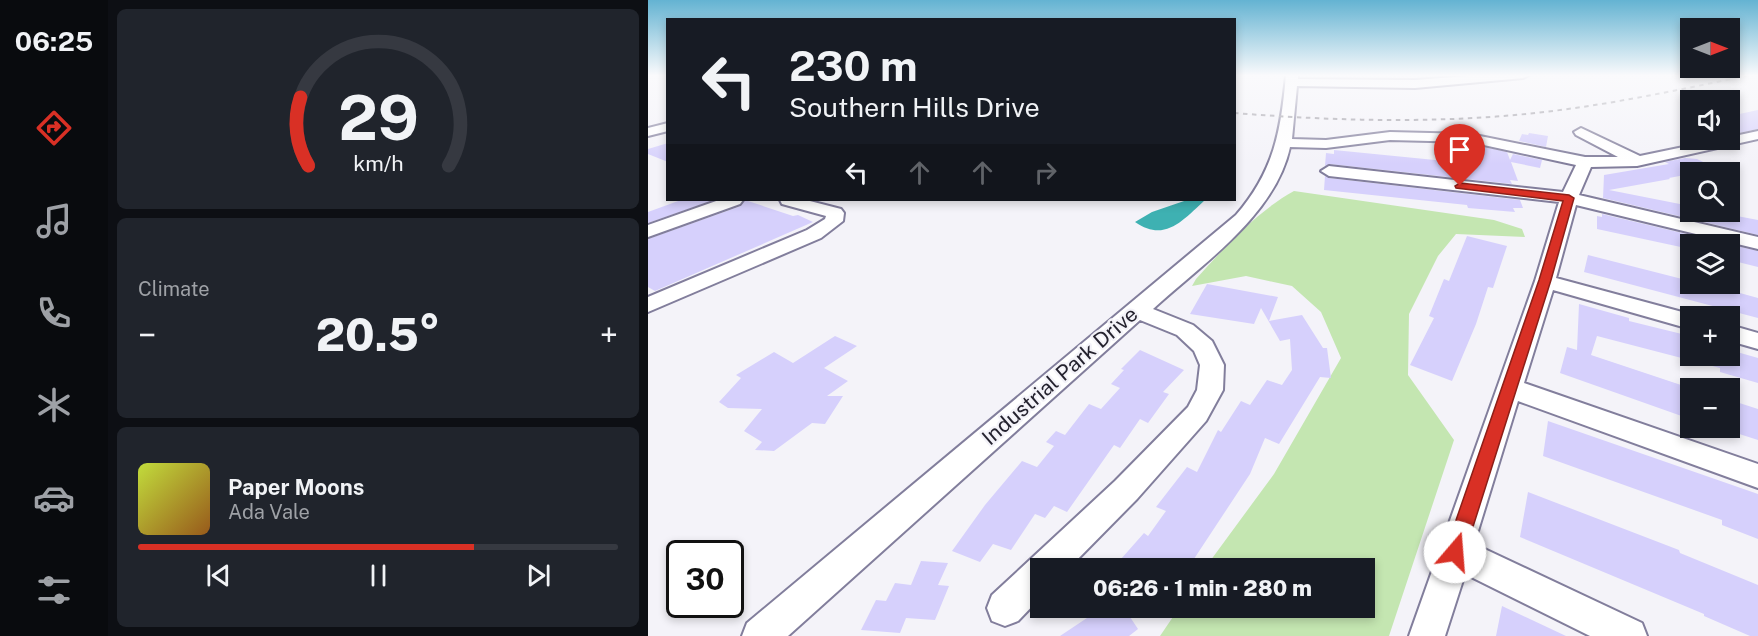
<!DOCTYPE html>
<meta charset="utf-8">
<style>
:root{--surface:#171b24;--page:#20242c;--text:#f1f3f6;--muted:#9ea1a6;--line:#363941;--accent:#d93025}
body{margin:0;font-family:"Public Sans",sans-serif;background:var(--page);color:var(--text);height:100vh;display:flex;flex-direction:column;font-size:22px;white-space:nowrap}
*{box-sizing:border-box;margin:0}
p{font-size:20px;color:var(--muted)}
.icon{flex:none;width:33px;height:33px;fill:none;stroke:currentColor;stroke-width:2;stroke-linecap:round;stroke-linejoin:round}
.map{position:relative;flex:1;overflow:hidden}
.sheet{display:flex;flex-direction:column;gap:9px;padding:9px;background:#0d0f14;width:540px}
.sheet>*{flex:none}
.top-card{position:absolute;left:18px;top:18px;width:570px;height:183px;border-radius:0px;box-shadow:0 3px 9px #0003;background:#171b24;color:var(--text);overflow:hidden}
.needle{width:39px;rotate:90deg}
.buttons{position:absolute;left:1032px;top:18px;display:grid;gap:12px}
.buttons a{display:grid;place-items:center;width:60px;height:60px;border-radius:0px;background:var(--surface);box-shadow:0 3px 9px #0003;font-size:30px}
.speed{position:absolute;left:18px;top:540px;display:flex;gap:12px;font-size:30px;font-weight:700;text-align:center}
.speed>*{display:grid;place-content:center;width:78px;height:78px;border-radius:50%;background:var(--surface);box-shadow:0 3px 9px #0003;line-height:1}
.speed .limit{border:3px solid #111;border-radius:9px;background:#fff;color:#111}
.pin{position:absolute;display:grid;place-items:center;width:51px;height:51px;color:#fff;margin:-62px -26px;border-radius:50% 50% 50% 0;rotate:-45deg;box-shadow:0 0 6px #0007}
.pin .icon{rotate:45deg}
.me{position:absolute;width:66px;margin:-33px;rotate:18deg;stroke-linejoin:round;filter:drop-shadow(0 0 4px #0008)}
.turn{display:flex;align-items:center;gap:21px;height:126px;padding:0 24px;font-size:27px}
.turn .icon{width:78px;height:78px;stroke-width:2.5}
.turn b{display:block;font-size:42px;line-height:51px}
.lanes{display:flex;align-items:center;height:57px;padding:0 24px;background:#0003;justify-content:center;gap:30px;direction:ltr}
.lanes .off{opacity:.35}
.big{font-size:45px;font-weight:800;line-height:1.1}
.sheet .widget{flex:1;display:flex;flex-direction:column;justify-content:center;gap:9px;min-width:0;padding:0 21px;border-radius:9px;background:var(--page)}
.sheet .dial{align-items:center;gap:0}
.dial svg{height:156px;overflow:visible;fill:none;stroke:var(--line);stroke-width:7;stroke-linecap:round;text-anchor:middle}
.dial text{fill:var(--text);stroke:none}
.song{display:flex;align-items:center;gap:18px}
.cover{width:72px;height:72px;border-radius:9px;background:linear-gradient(135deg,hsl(70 70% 55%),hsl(30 70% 35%))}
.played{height:6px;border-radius:3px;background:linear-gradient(90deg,var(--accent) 70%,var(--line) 70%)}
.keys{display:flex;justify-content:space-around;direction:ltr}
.heat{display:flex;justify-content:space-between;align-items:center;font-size:33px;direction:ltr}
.trip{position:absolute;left:382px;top:558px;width:345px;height:60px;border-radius:0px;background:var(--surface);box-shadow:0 3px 9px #0003;font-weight:800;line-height:60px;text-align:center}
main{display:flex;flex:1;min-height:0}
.tab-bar{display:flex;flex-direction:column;width:108px;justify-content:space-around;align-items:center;background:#090b0e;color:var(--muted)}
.tab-bar .icon{width:42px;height:42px}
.tab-bar .active{color:var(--accent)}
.tab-bar b{font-size:27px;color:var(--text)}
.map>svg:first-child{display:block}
.green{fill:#c4e6b1}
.water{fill:#3eb1b2}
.building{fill:#d6d0fc}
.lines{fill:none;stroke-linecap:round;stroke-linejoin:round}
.minor-casing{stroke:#827e9c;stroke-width:4}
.minor{fill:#fff;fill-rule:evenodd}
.rail{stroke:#96949d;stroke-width:2;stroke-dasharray:4.5 4.5;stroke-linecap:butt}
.route{fill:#d93025;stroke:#8d1f18;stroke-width:1.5}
.labels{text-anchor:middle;stroke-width:4.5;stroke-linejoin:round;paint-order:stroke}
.street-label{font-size:21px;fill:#25232f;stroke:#f4f3f9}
</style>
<main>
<nav class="tab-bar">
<b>06:25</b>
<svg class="icon active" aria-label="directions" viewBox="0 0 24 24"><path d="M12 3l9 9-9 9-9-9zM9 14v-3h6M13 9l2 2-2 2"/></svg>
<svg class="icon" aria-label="music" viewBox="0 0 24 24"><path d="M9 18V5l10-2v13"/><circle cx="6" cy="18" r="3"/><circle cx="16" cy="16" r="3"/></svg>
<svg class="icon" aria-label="phone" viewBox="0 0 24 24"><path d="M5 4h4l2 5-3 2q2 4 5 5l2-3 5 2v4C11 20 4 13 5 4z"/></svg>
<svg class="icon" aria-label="climate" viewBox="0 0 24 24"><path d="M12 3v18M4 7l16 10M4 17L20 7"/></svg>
<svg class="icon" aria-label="car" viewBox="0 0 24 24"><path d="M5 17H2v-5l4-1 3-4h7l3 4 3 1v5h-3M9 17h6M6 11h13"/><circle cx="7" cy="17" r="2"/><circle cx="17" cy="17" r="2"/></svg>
<svg class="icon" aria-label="filters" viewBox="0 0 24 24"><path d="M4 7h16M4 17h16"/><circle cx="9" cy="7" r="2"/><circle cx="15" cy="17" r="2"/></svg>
</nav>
<section class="sheet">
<div class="widget dial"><svg viewBox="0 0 100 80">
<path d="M14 69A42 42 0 1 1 86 69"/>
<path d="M14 69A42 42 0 0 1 10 34" stroke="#d93025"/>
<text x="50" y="56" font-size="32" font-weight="700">29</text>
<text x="50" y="72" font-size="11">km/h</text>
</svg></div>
<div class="widget"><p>Climate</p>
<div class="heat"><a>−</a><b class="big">20.5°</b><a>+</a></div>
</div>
<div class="widget">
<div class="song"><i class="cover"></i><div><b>Paper Moons</b><p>Ada Vale</p></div></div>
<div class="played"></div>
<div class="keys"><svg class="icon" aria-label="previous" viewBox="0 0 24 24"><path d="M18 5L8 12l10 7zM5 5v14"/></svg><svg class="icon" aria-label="pause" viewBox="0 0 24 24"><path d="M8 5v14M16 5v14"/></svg><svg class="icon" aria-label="next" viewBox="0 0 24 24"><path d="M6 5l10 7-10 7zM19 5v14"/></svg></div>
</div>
</section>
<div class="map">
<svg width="1110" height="636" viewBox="0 0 1110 636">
<rect width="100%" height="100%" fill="#f4f3f9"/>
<path class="green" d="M646,191l200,29 28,9 3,8 -69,-3 -18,22 -29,58 -1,61 46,65 -65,196h-229l19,-28h186v-40h-160l69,-94 67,-116 -20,-46 -29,-26 -46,-10 -54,10 4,-7c29,-32 60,-67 98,-88z"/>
<path class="water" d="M539,200h18c-22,20 -40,43 -70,22l17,-10z"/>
<g class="building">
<polygon points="1110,110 1110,129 1082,135 1082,116"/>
<polygon points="881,133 900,136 898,147 871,141 874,134 880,135"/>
<polygon points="20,143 20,162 0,154 0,149"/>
<polygon points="794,144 822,144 859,152 862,160 865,154 894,160 892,168 863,162 870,181 862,180 864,184 681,164 677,166 678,153 686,154 686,150 797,161"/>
<polygon points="1037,158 1049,159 1072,170 1042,172 1042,174 1021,178 1022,179 961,190 1042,206 1042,212 1068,212 1110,220 1110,235 955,198 956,175 1021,164 1017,162"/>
<polygon points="677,176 681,178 872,200 875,208 865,208 867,212 820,208 819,205 676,190"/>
<polygon points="33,200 66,200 0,223 0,212"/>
<polygon points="97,200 145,216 150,215 165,222 7,291 0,287 0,239 93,206"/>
<polygon points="954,214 1110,251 1110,267 1082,260 1082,244 1042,244 1042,249 949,229 949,216 954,217"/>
<polygon points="819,236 859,246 845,288 840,287 828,324 804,381 762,365 786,318 781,316 796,279 801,281"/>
<polygon points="940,255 1042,281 1042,284 1063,287 1063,285 1110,298 1110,318 936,272"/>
<polygon points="559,284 630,297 621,321 654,315 675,348 679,348 683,378 672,377 631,444 617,438 602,474 540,568 465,568 496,533 500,536 518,511 508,507 539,467 549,472 570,430 573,432 593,401 602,405 619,380 634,385 644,370 642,339 632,341 613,308 606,324 542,314"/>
<polygon points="931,304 981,318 981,321 1042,336 1042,356 1082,356 1082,350 1110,358 1110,383 1072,372 1072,368 949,336 943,355 1042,388 1042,419 912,373 919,347 929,350"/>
<polygon points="187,336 209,346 176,368 200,381 179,396 195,396 177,424 164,423 126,451 107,450 114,442 96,431 114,409 80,408 71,402 93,378 88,375 126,352 145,363"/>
<polygon points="492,350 536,370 515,392 521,394 500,423 492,419 472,448 466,445 419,512 406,506 397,518 387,514 363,550 345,544 332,562 304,551 337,505 374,461 389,467 406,446 398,442 408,431 417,435 441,404 453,409 472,388 463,384 476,370 473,369"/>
<polygon points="1082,400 1110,409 1110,440 1082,431"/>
<polygon points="900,421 1110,494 1110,539 1074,525 1074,520 895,456"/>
<polygon points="880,492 1031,550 1032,553 1110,585 1110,636 1102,636 1056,616 1056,614 872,537"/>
<polygon points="273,561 300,563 290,585 301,586 287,620 258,618 252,633 213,630 228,600 238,601 247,583 263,585"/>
<polygon points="854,606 918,636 848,636"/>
<polygon points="433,608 476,608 490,629 481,636 412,636 439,618"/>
</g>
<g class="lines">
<defs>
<g id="minor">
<path d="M638,75h12v4l117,1 65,-5h49l-6,3 -108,10 -118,-2 -5,53 34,1 64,-8 80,2 115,23h33l-42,-22 -2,-3 7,-4 59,28 77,-16h13v-3l28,-6v8l-121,27 -46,1 -12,28 179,42v12l-182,-44 -20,73 141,38h-7v13l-137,-39 -29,93 234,81v24l-240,-87 -44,143 168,79 5,13h-57l-125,-62 -20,62h-36l126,-355 24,-79 -230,-26 -8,-5 8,-5 234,26 13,-27 -106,-23 -80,-2 -64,8 -36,-1c-15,69 -88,117 -137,162l40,16 19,16 12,24 -1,25 -17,31 -69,78 -68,69h-28v29l-23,24 -13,5 -13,-5 -5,-13 5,-13 123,-114 73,-74 9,-17 3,-25 -6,-14 -17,-16 -37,-15 -352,316h-46l5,-13 489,-408c38,-44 45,-84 50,-140z"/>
<polygon points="20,123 20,131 0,136 0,128"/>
<polygon points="71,200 95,200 92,204 0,237 0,225"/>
<polygon points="132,200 158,200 193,209 196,213 195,221 173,238 0,312 0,297 159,230 177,219 178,216 134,204"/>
<polygon points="1082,325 1110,333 1110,349 1082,341"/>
</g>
</defs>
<use href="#minor" class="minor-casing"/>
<use href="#minor" class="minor"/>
<path class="rail" d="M586,113c103,8 207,11 310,-1 70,-8 138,-23 207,-37"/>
</g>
<linearGradient id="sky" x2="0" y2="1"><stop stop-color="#64b3d2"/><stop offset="0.46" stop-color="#fafafc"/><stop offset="1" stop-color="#fafafc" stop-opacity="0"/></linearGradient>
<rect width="1110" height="164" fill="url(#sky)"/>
<polygon class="route" points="812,183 921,195 926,198 903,280 817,552 814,558 807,561 800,558 797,552 891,280 915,201 808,188 807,186"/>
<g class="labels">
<g class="street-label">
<text transform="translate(412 376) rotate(-41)" y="7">Industrial Park Drive</text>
</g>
</g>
</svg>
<div class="buttons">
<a><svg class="needle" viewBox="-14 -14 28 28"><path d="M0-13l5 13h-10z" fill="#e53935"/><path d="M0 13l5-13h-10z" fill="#9ea1a6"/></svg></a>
<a><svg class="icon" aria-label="sound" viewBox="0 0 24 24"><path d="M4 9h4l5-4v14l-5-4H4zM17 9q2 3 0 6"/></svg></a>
<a><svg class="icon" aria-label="search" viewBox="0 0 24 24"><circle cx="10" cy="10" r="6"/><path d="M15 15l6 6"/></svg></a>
<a><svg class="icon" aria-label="layers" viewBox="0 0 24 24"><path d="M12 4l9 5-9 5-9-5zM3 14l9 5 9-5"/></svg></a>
<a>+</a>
<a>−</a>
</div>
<div class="speed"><div class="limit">30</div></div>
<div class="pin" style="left:812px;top:186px;background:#d93025"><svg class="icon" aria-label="arrive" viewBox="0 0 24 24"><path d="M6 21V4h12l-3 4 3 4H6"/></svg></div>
<svg class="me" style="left:807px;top:552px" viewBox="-20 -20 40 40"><circle r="19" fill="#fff"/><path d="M0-13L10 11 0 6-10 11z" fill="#d93025"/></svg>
<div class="trip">06:26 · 1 min · 280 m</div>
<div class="top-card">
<div class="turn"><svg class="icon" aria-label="left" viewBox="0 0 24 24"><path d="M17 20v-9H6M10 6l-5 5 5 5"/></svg><div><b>230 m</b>Southern Hills Drive</div></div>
<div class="lanes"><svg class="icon" aria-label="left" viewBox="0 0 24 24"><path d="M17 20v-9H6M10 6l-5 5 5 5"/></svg><svg class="icon off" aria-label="ahead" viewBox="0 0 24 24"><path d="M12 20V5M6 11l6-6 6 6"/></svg><svg class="icon off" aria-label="ahead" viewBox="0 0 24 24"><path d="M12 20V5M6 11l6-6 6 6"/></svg><svg class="icon off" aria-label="right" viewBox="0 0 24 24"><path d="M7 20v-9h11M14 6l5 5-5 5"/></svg></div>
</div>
</div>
</main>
